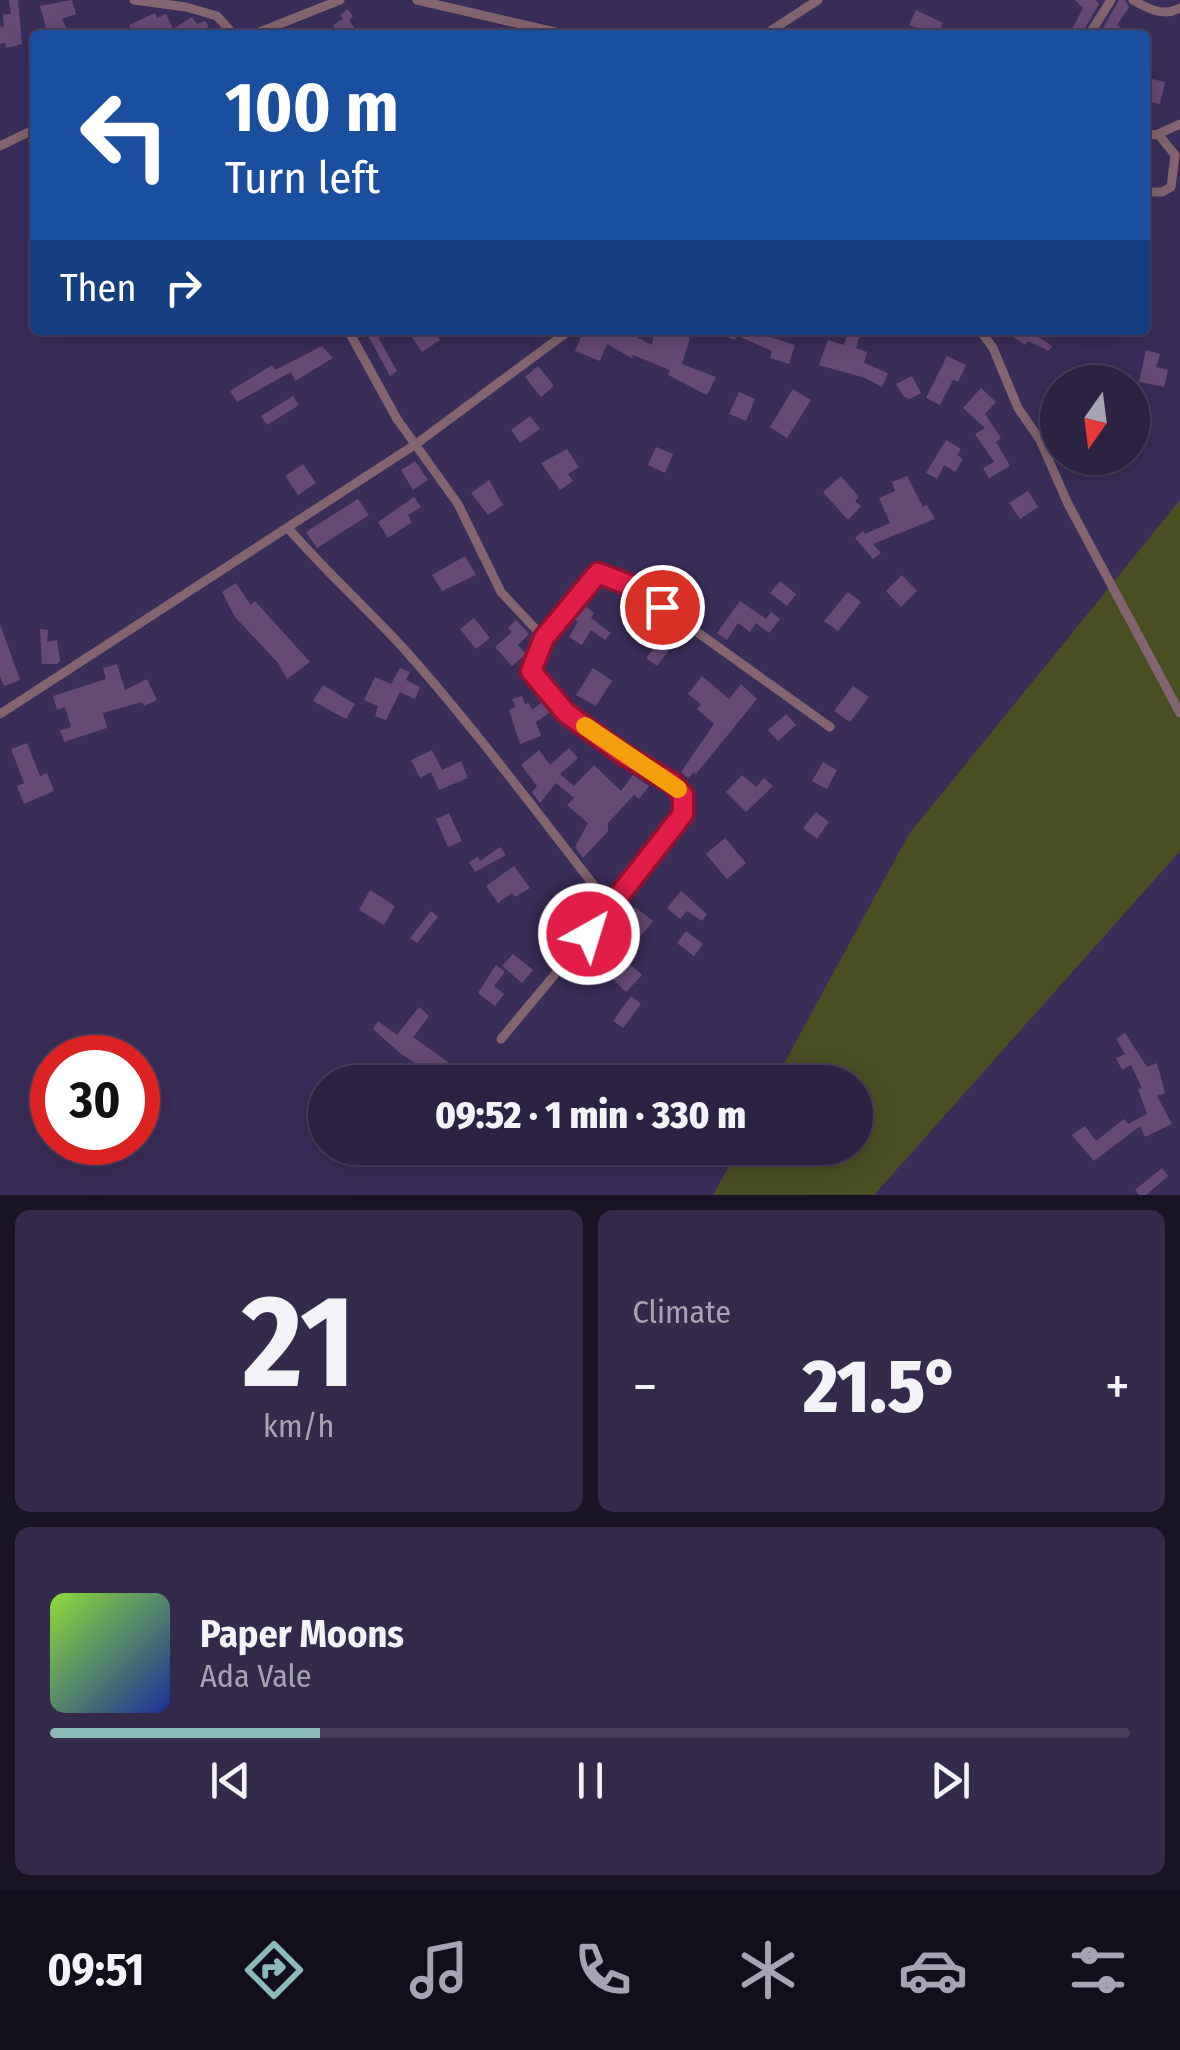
<!DOCTYPE html>
<meta charset="utf-8">
<style>
:root{--surface:#2c2244;--page:#342a4b;--text:#f1f3f6;--muted:#a6a4b2;--line:#483f5d;--accent:#8bbbb9}
body{margin:0;font-family:"Fira Sans Condensed",sans-serif;background:var(--page);color:var(--text);height:100vh;display:flex;flex-direction:column;font-size:38px;white-space:nowrap}
*{box-sizing:border-box;margin:0}
p{font-size:32px;color:var(--muted)}
.icon{flex:none;width:55px;height:55px;fill:none;stroke:currentColor;stroke-width:2;stroke-linecap:round;stroke-linejoin:round}
.map{position:relative;height:1195px;overflow:hidden}
.details{display:flex;flex-direction:column;gap:15px;padding:15px;background:#181325;flex:1}
.details>*{flex:none}
.banner{position:absolute;left:30px;top:30px;width:1120px;height:305px;border-radius:10px;box-shadow:0 5px 25px #0003,0 0 0 2px var(--line);background:#1a4fa0;color:#fff;overflow:hidden}
.needle{width:65px;rotate:194deg}
.fabs{position:absolute;left:1040px;top:365px;display:grid;gap:20px}
.fabs a{display:grid;place-items:center;width:110px;height:110px;border-radius:50%;background:var(--surface);box-shadow:0 5px 25px #0003,0 0 0 2px var(--line);font-size:50px}
.speed{position:absolute;left:30px;top:1035px;display:flex;gap:20px;font-size:50px;font-weight:700;text-align:center}
.speed>*{display:grid;place-content:center;width:130px;height:130px;border-radius:50%;background:var(--surface);box-shadow:0 5px 25px #0003,0 0 0 2px var(--line);line-height:1}
.speed .limit{border:15px solid #d22;background:#fff;color:#111}
.pin{position:absolute;display:grid;place-items:center;width:85px;height:85px;color:#fff;margin:-42px;border:5px solid #fff;border-radius:50%;box-shadow:0 2px 10px #0007}
.me{position:absolute;width:110px;margin:-55px;rotate:39deg;stroke-linejoin:round;filter:drop-shadow(0 0 8px #0008)}
.turn{display:flex;align-items:center;gap:35px;height:210px;padding:0 30px;font-size:45px}
.turn .icon{width:130px;height:130px;stroke-width:2.5}
.turn b{display:block;font-size:70px;line-height:85px}
.then{display:flex;align-items:center;height:95px;padding:0 30px;background:#0003;gap:20px;font-size:38px}
.big{font-size:75px;font-weight:800;line-height:1.1}
.details .card{flex:1;display:flex;flex-direction:column;justify-content:center;gap:15px;min-width:0;padding:0 35px;border-radius:15px;background:var(--page)}
.details .dial{align-items:center;gap:0}
.dial b{font-size:130px;line-height:1}
.song{display:flex;align-items:center;gap:30px}
.cover{width:120px;height:120px;border-radius:15px;background:linear-gradient(135deg,hsl(90 70% 55%),hsl(230 70% 35%))}
.played{height:10px;border-radius:5px;background:linear-gradient(90deg,var(--accent) 25%,var(--line) 25%)}
.keys{display:flex;justify-content:space-around;direction:ltr}
.heat{display:flex;justify-content:space-between;align-items:center;font-size:55px;direction:ltr}
.details .tiles{flex:1;display:grid;gap:15px;grid-template-columns:1fr 1fr}
.card:last-child{grid-column:span 2}
.trip{position:absolute;left:308px;top:1065px;width:565px;height:100px;border-radius:50px;background:var(--surface);box-shadow:0 5px 25px #0003,0 0 0 2px var(--line);font-weight:800;line-height:100px;text-align:center}
.dock{display:flex;height:160px;justify-content:space-around;align-items:center;background:#120e1b;color:var(--muted)}
.dock .icon{width:70px;height:70px}
.dock .current{color:var(--accent)}
.dock b{font-size:45px;color:var(--text)}
.map>svg:first-child{display:block}
.green{fill:#4a4f22}
.building{fill:#674975}
.lines{fill:none;stroke-linecap:round;stroke-linejoin:round}
.street{stroke:#836470;stroke-width:9}
.route-casing{stroke:#92132f;stroke-width:25}
.route{stroke:#e11d48;stroke-width:18}
.slow{stroke:#f59e0b;stroke-width:18}
</style>
<div class="map">
<svg width="1180" height="1195" viewBox="0 0 1180 1195">
<rect width="100%" height="100%" fill="#3a2d5a"/>
<polygon class="green" points="1180,500 1180,851 874,1195 713,1195 739,1148 855,1148 855,1082 774,1082 909,834"/>
<g class="building">
<polygon points="9,0 18,0 22,44 6,48 5,43 0,44 0,27 4,26 3,14 11,14"/>
<polygon points="72,0 76,14 62,19 69,35 48,35 40,6"/>
<polygon points="1075,0 1096,0 1099,4 1081,35 1069,35 1083,8"/>
<polygon points="1119,0 1125,0 1129,7 1117,25 1120,26 1117,35 1099,35"/>
<polygon points="348,9 353,17 349,20 359,35 339,35 333,25 343,19 340,15"/>
<polygon points="916,10 943,23 937,35 909,25"/>
<polygon points="155,13 157,18 166,14 173,29 192,17 197,24 205,21 209,27 188,35 133,35 129,25"/>
<polygon points="1148,78 1165,82 1160,104 1145,101"/>
<polygon points="365,330 374,330 397,371 390,376"/>
<polygon points="407,330 434,330 440,340 422,352"/>
<polygon points="584,330 622,330 652,345 655,330 686,334 690,338 682,364 716,377 707,395 668,375 670,370 633,355 632,358 607,344 600,361 575,351"/>
<polygon points="710,330 767,330 764,335 795,345 789,364 770,358 772,351 736,335 735,340"/>
<polygon points="848,330 861,330 856,348 867,352 864,363 888,373 882,387 865,378 819,365 828,340 844,345"/>
<polygon points="1003,330 1028,330 1052,346 1049,351 1028,341 1025,345"/>
<polygon points="322,346 333,358 295,381 291,372 237,402 230,391 272,365 275,370"/>
<polygon points="1146,350 1160,354 1156,367 1168,370 1164,387 1139,382"/>
<polygon points="947,356 966,365 958,382 953,380 940,405 926,398"/>
<polygon points="538,366 554,386 541,397 525,377"/>
<polygon points="912,376 921,393 910,399 904,397 896,384"/>
<polygon points="981,388 996,402 985,414 1001,438 996,442 1010,466 989,478 983,468 994,462 975,434 985,428 963,408"/>
<polygon points="793,389 811,400 787,438 770,427"/>
<polygon points="739,392 755,399 746,421 729,414"/>
<polygon points="293,396 299,405 267,425 261,416"/>
<polygon points="530,416 540,429 520,443 511,430"/>
<polygon points="946,440 961,449 957,455 963,459 955,472 944,465 937,479 926,473"/>
<polygon points="656,447 673,454 665,473 648,465"/>
<polygon points="567,449 579,467 568,474 573,481 560,490 541,463"/>
<polygon points="415,461 428,480 413,490 401,470"/>
<polygon points="303,464 316,483 298,495 285,476"/>
<polygon points="841,476 859,497 855,501 861,506 848,520 823,492"/>
<polygon points="907,476 923,507 927,505 935,519 873,544 881,553 873,559 855,538 863,531 865,534 890,523 879,498 895,491 892,482"/>
<polygon points="489,480 503,505 488,515 471,493"/>
<polygon points="1028,491 1038,507 1020,519 1009,503"/>
<polygon points="414,497 421,507 408,515 412,522 388,538 378,522"/>
<polygon points="358,499 369,515 317,548 306,532"/>
<polygon points="465,556 476,575 442,591 432,575"/>
<polygon points="902,575 917,591 901,607 886,591"/>
<polygon points="780,581 796,594 787,606 770,593"/>
<polygon points="236,583 251,605 255,601 310,662 287,679 278,663 235,617 222,592"/>
<polygon points="848,592 861,602 838,631 824,621"/>
<polygon points="740,601 766,619 771,612 780,619 769,633 756,623 750,632 738,623 727,640 717,633"/>
<polygon points="583,604 594,613 591,618 611,633 605,640 591,630 582,645 569,637 578,622 572,617"/>
<polygon points="474,618 490,638 476,649 460,629"/>
<polygon points="516,620 529,634 518,645 526,654 512,666 495,647 512,632 508,628"/>
<polygon points="0,624 20,680 4,686 0,677"/>
<polygon points="40,629 48,630 47,642 57,640 60,661 57,664 42,664"/>
<polygon points="662,638 672,646 657,666 646,658"/>
<polygon points="117,664 125,690 147,679 157,700 144,706 142,702 103,713 107,728 64,742 60,730 71,727 65,707 57,710 53,696 106,679 103,668"/>
<polygon points="400,668 410,672 406,680 420,687 415,699 400,692 386,720 375,716 378,706 364,700 375,677 391,684"/>
<polygon points="593,668 612,681 596,706 576,695"/>
<polygon points="702,676 729,699 741,684 757,699 696,774 694,772 688,778 681,772 714,724 697,709 701,704 688,694"/>
<polygon points="323,685 355,704 346,719 313,701"/>
<polygon points="853,686 869,697 850,722 834,711"/>
<polygon points="522,696 525,704 529,703 532,710 545,700 553,710 536,722 541,736 520,744 509,710 516,707 512,699"/>
<polygon points="786,714 796,725 778,741 768,730"/>
<polygon points="27,743 40,776 47,773 54,791 24,804 17,786 24,783 11,749"/>
<polygon points="569,748 578,758 560,774 574,786 594,765 621,791 633,775 649,786 639,799 634,795 608,823 608,831 583,858 575,847 588,823 567,805 574,798 556,783 540,803 532,792 537,786 521,765 539,750 550,765"/>
<polygon points="432,750 442,770 461,761 468,778 439,790 431,772 420,778 411,760"/>
<polygon points="823,762 837,770 827,789 812,781"/>
<polygon points="742,775 756,787 764,778 773,786 746,812 726,792"/>
<polygon points="816,812 829,822 817,839 803,828"/>
<polygon points="449,813 462,841 448,847 436,819"/>
<polygon points="725,838 746,863 727,879 706,854"/>
<polygon points="500,847 506,855 475,872 469,862 478,857 480,861"/>
<polygon points="514,866 530,888 515,897 512,893 498,903 486,886"/>
<polygon points="370,890 395,906 384,925 359,910"/>
<polygon points="681,891 707,914 702,921 687,911 680,919 667,908"/>
<polygon points="635,907 653,921 642,935 624,921"/>
<polygon points="431,911 438,917 417,943 410,938"/>
<polygon points="686,931 703,944 694,956 677,943"/>
<polygon points="513,954 533,970 522,983 502,966"/>
<polygon points="625,960 642,975 626,992 610,976"/>
<polygon points="496,965 505,972 494,986 504,994 495,1006 478,993"/>
<polygon points="631,996 641,1004 623,1028 613,1021"/>
<polygon points="419,1007 429,1016 413,1037 476,1082 445,1082 401,1054 373,1029 378,1021 397,1035"/>
<polygon points="1125,1033 1147,1067 1157,1063 1165,1093 1157,1096 1172,1124 1145,1137 1140,1126 1094,1161 1072,1135 1085,1126 1096,1141 1124,1119 1128,1124 1147,1114 1138,1089 1142,1088 1131,1065 1122,1070 1116,1058 1125,1054 1116,1039"/>
<polygon points="1162,1168 1168,1176 1146,1195 1139,1195 1135,1190"/>
</g>
<g class="lines">
<g class="street">
<polyline points="134,0 186,7 217,16 234,35"/>
<polyline points="417,0 568,35"/>
<path d="M1133,0c15,9 31,17 47,8"/>
<polyline points="252,35 340,0"/>
<polyline points="764,35 818,0"/>
<polyline points="1089,35 1111,0"/>
<polyline points="1145,136 1158,134 1180,124"/>
<polyline points="0,146 35,129"/>
<polyline points="1145,192 1162,192 1171,187 1175,155 1158,134"/>
<polyline points="348,330 397,419 458,504 501,592 544,638"/>
<polyline points="980,330 993,348 1018,408 1040,440 1068,504 1180,713"/>
<path d="M288,528c37,43 79,80 117,122 73,82 138,171 206,257"/>
<polyline points="0,714 416,444 570,330"/>
<path d="M501,1039l110,-132 72,-93v-19c-17,-18 -38,-27 -58,-40 -40,-26 -64,-48 -94,-84l13,-33 54,-65 36,14 196,140"/>
</g>
</g>
<g class="lines">
<defs>
<polyline id="route" points="589,934 683,814 683,795 672,783 623,754 566,713 531,671 544,638 598,573 634,587 662,607"/>
</defs>
<use href="#route" class="route-casing"/>
<use href="#route" class="route"/>
<polyline class="slow" points="585,726 678,789"/>
</g>
</svg>
<div class="fabs">
<a><svg class="needle" viewBox="-14 -14 28 28"><path d="M0-13l5 13h-10z" fill="#e53935"/><path d="M0 13l5-13h-10z" fill="#a6a4b2"/></svg></a>
</div>
<div class="speed"><div class="limit">30</div></div>
<div class="pin" style="left:662px;top:607px;background:#d93025"><svg class="icon" aria-label="arrive" viewBox="0 0 24 24"><path d="M6 21V4h12l-3 4 3 4H6"/></svg></div>
<svg class="me" style="left:589px;top:934px" viewBox="-20 -20 40 40"><circle r="17" fill="#e11d48" stroke="#fff" stroke-width="3"/><path d="M0-11L8 9 0 5-8 9z" fill="#fff"/></svg>
<div class="trip">09:52 · 1 min · 330 m</div>
<div class="banner">
<div class="turn"><svg class="icon" aria-label="left" viewBox="0 0 24 24"><path d="M17 20v-9H6M10 6l-5 5 5 5"/></svg><div><b>100 m</b>Turn left</div></div>
<div class="then">Then<svg class="icon" aria-label="right" viewBox="0 0 24 24"><path d="M7 20v-9h11M14 6l5 5-5 5"/></svg></div>
</div>
</div>
<section class="details">
<div class="tiles">
<div class="card dial"><b>21</b><p>km/h</p></div>
<div class="card"><p>Climate</p>
<div class="heat"><a>−</a><b class="big">21.5°</b><a>+</a></div>
</div>
<div class="card">
<div class="song"><i class="cover"></i><div><b>Paper Moons</b><p>Ada Vale</p></div></div>
<div class="played"></div>
<div class="keys"><svg class="icon" aria-label="previous" viewBox="0 0 24 24"><path d="M18 5L8 12l10 7zM5 5v14"/></svg><svg class="icon" aria-label="pause" viewBox="0 0 24 24"><path d="M8 5v14M16 5v14"/></svg><svg class="icon" aria-label="next" viewBox="0 0 24 24"><path d="M6 5l10 7-10 7zM19 5v14"/></svg></div>
</div>
</div>
</section>
<nav class="dock">
<b>09:51</b>
<svg class="icon current" aria-label="directions" viewBox="0 0 24 24"><path d="M12 3l9 9-9 9-9-9zM9 14v-3h6M13 9l2 2-2 2"/></svg>
<svg class="icon" aria-label="music" viewBox="0 0 24 24"><path d="M9 18V5l10-2v13"/><circle cx="6" cy="18" r="3"/><circle cx="16" cy="16" r="3"/></svg>
<svg class="icon" aria-label="phone" viewBox="0 0 24 24"><path d="M5 4h4l2 5-3 2q2 4 5 5l2-3 5 2v4C11 20 4 13 5 4z"/></svg>
<svg class="icon" aria-label="climate" viewBox="0 0 24 24"><path d="M12 3v18M4 7l16 10M4 17L20 7"/></svg>
<svg class="icon" aria-label="car" viewBox="0 0 24 24"><path d="M5 17H2v-5l4-1 3-4h7l3 4 3 1v5h-3M9 17h6M6 11h13"/><circle cx="7" cy="17" r="2"/><circle cx="17" cy="17" r="2"/></svg>
<svg class="icon" aria-label="filters" viewBox="0 0 24 24"><path d="M4 7h16M4 17h16"/><circle cx="9" cy="7" r="2"/><circle cx="15" cy="17" r="2"/></svg>
</nav>
